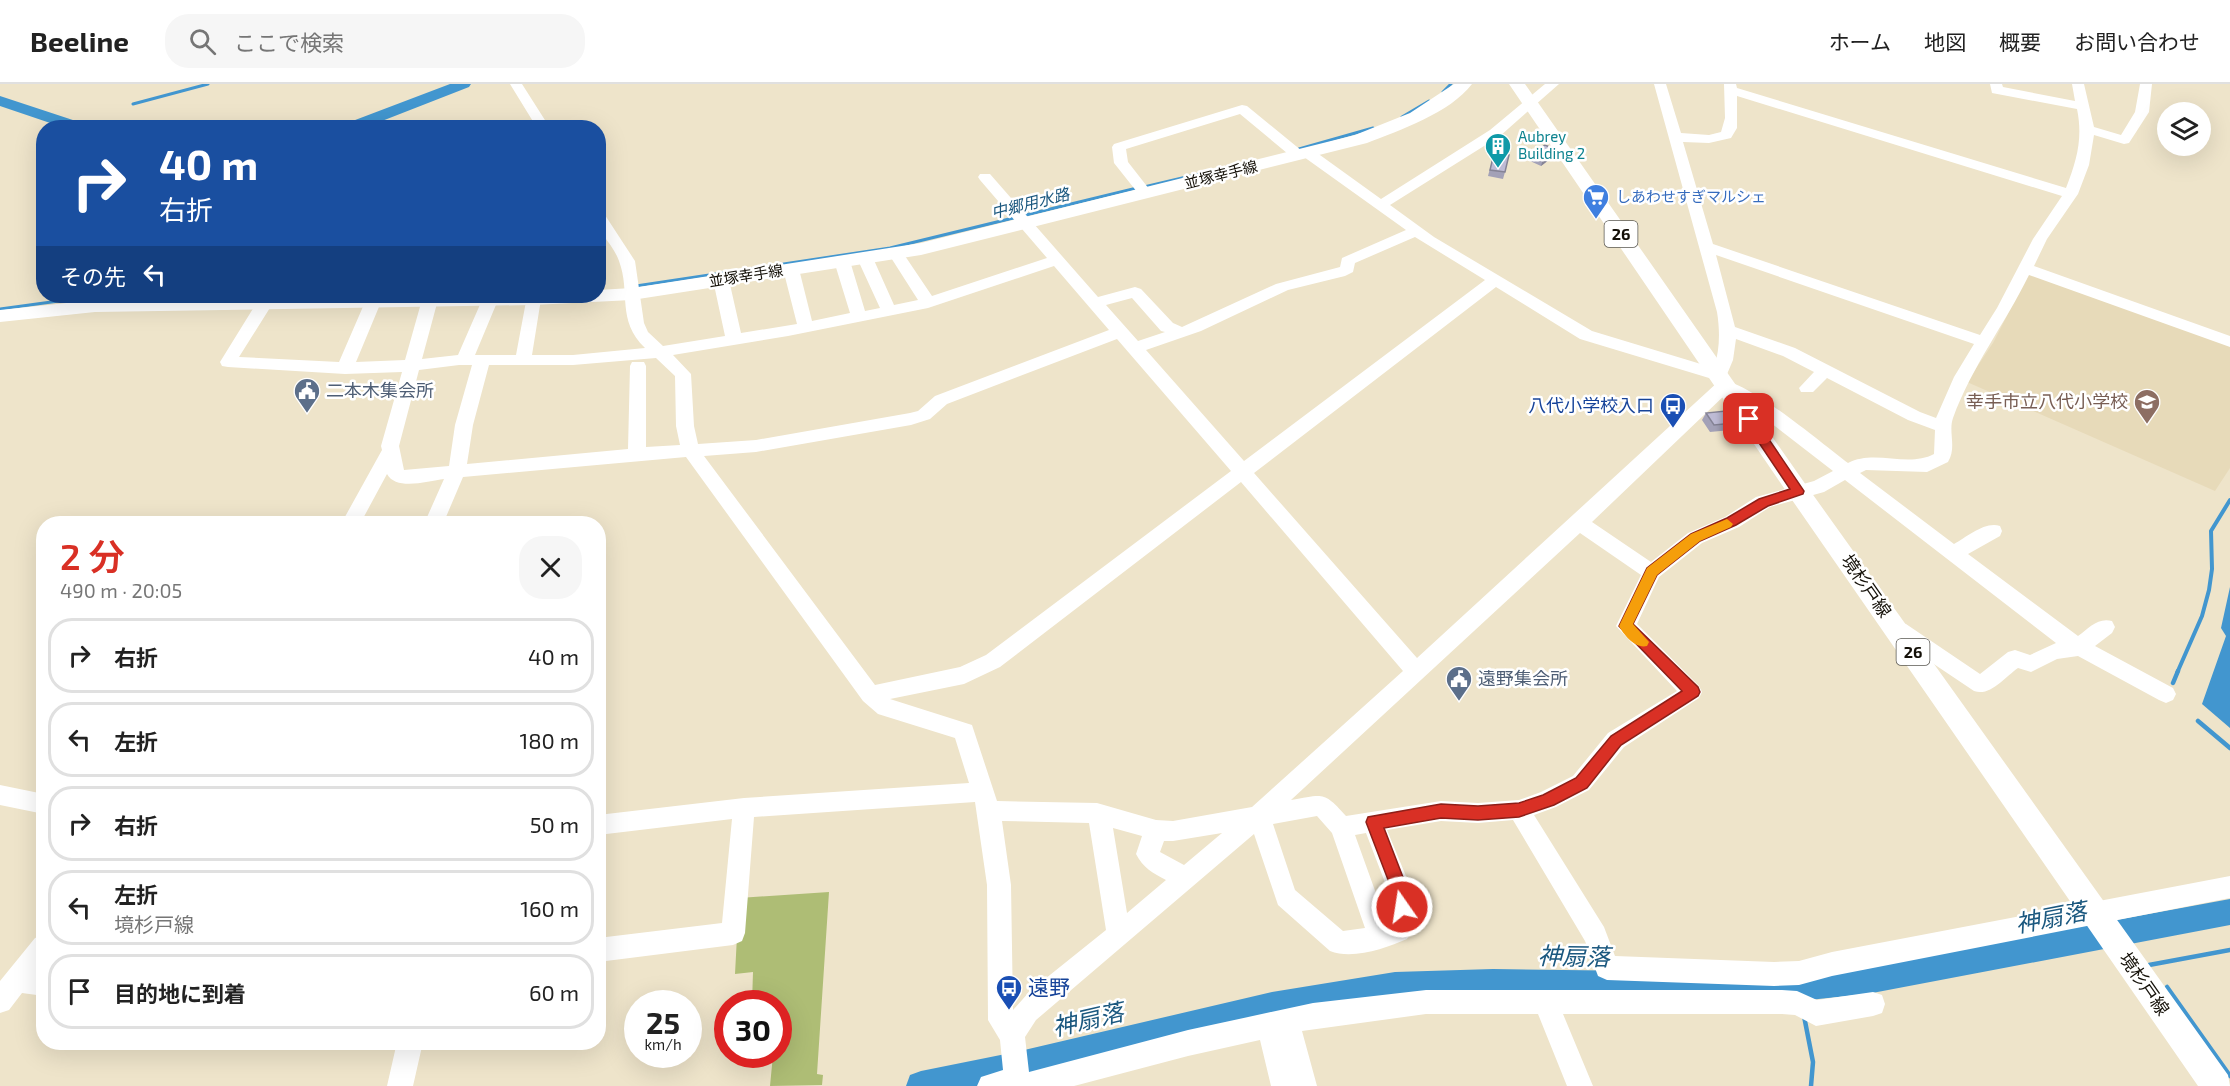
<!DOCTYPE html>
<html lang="ja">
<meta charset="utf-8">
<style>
:root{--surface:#fff;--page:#f6f6f6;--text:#222;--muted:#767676;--line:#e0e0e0;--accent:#d93025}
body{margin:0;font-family:"Exo 2","Noto Sans JP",sans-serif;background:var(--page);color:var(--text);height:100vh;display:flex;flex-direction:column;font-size:22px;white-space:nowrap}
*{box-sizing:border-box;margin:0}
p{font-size:20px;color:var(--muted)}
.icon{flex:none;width:33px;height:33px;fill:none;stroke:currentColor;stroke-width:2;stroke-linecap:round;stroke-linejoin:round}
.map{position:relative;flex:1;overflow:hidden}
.panel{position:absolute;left:36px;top:432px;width:570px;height:534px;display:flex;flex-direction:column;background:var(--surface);border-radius:24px;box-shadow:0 6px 24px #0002}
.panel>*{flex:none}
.top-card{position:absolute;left:36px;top:36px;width:570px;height:183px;border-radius:24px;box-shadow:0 6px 24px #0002;background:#1a4fa0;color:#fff;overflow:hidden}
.controls{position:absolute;left:2157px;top:18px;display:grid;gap:12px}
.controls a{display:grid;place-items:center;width:54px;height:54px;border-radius:50%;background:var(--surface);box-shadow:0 6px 24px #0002;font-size:30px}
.speed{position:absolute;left:624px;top:906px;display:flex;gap:12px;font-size:30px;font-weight:700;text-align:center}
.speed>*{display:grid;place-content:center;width:78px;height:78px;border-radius:50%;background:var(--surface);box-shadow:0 6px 24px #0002;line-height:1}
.speed small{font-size:15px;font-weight:400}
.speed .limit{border:9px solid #d22;background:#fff;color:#111}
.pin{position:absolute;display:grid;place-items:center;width:51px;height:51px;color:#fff;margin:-26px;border-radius:12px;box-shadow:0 3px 9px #0006}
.me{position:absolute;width:66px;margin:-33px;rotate:347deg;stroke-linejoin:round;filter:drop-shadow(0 0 4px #0008)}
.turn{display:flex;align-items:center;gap:21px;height:126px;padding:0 24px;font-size:27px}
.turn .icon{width:78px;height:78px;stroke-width:2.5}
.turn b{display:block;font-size:42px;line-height:51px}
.then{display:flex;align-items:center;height:57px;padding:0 24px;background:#0003;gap:12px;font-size:22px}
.round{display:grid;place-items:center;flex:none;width:63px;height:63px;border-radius:24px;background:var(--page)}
.headline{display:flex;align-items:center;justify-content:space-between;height:102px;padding:0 24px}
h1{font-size:36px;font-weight:600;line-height:45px;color:var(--accent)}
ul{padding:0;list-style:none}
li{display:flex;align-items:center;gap:18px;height:75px;margin:0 12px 9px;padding:0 12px;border:3px solid var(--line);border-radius:24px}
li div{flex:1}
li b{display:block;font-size:22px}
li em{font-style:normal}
header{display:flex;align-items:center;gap:36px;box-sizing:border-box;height:84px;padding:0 30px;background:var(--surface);border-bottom:2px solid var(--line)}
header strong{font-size:28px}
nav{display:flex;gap:33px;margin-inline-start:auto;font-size:21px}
.search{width:420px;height:54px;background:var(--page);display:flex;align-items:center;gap:15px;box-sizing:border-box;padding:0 21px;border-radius:24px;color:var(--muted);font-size:22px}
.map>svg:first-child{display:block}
</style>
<header>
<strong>Beeline</strong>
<div class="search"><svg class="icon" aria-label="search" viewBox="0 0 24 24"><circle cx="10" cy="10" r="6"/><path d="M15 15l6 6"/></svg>ここで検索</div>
<nav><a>ホーム</a><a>地図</a><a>概要</a><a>お問い合わせ</a></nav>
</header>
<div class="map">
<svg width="2230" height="1002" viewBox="0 0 2230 1002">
<rect width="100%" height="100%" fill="#eee4ca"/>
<path fill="#e7dab9" d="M 2029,189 L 2230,262 L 2230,384 L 2215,407 L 1967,298 L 1993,259 Z"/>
<path fill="#aebd75" d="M 829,808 L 817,990 L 823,991 L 822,1001 L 770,1002 L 773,971 L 778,970 L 778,920 L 752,919 L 753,888 L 735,890 L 739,814 Z"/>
<path fill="#4296cf" d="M 2230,503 L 2230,644 L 2202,620 L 2226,552 L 2221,544 Z"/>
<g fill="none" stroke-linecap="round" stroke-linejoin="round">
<path stroke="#4296cf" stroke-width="3" d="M 1443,8 L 1451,0
M 133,20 L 208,0
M 1402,33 L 1429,17
M 1299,65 L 1373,44
M 1144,103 L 1216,86
M 636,202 L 890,164 L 1137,104
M 0,225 L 66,216 L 376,212"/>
<path stroke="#4296cf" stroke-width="4" d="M 2177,589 L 2202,532 L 2209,506 L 2212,485 L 2211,447 L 2230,416"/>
<path stroke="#4296cf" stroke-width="4.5" d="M 2173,599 L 2178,587
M 2198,637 L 2230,664
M 2149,881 L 2230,866
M 1799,903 L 1800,912
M 2167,903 L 2230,992
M 1804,932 L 1813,978 L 1811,1002"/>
<path fill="#4296cf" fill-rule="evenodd" d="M 450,0 L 471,0 L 469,3 L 364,44 L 341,44 L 342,41 Z
M 0,12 L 88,41 L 89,44 L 65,44 L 0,22 Z
M 2230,815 L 2230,841 L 1867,910 L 1799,917 L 1493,913 L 1395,916 L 1272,936 L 995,1002 L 906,1002 L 910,991 L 921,987 L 1020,967 L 1272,908 L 1395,888 L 1493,885 L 1799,889 L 1867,882 Z"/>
<path fill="#fff" fill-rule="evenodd" d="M 510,0 L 522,0 L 550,44 L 537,44 Z
M 1545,0 L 1559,0 L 1500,52 L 1390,121 L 1434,153 L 1592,247 L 1714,284 C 1720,265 1720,247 1717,228 L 1654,0 L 1666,0 L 1681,49 L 1709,51 L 1721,48 L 1725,34 L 1724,0 L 1736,0 L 1737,4 L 2066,104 C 2077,76 2083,54 2077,25 L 1992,9 L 1990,0 L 2002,0 L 2003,3 L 2075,17 L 2072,0 L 2084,0 L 2094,43 L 2121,51 L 2135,28 L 2140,0 L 2152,0 L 2149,28 L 2129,59 L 2124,60 L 2094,51 L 2089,81 L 2078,110 L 2047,155 L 2034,182 L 2230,252 L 2230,263 L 2029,191 C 2005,240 1972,282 1953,334 C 1948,348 1957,363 1948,378 L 1927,388 L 1866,386 L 1860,389 L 1954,460 C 1967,453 1985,437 2000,442 L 2002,447 L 2000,452 L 1968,470 L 2078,552 C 2089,544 2098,533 2112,537 L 2115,543 L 2112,549 L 2095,562 L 2173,604 L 2176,610 L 2173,616 L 2166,619 L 2159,616 L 2078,572 L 2057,575 L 2031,588 L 2018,584 C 2005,593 1990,613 1974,607 L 1892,552 L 1889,546 L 1892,540 L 1899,538 L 1906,540 L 1980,590 L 2008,568 L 2015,566 L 2030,571 L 2056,559 L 1845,396 L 1824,408 L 1770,423 L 1739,443 L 1702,459 L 1659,493 L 1637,540 L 1699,602 L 1702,608 L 1699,614 L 1624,663 L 1589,706 L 1556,723 L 1534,731 L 1604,843 L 1615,872 L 1774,878 L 1799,877 L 1832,868 L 2230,792 L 2230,814 L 1832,892 L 1799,901 L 1774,902 L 1607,896 L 1598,892 L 1585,857 L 1513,736 L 1478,739 L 1441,737 L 1387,746 L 1415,814 L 1411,847 L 1407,855 C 1386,864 1353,876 1330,867 L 1278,821 L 1254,750 L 1036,936 L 1025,953 L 1029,988 L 1188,946 L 1313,919 L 1426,906 L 1782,906 L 1797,907 L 1817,916 L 1873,908 L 1882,911 L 1885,920 L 1882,929 L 1873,932 L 1816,942 L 1795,931 L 1782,930 L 1563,930 L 1593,1002 L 1567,1002 L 1538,930 L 1426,930 L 1302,947 L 1317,1002 L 1271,1002 L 1260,956 L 1188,972 L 1074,1002 L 977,1002 L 981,993 L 1003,986 L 1000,956 L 988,936 L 987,801 L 975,718 L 754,733 L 745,849 L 742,857 L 733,861 L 598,878 L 598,854 L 722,839 L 732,735 L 598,751 L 598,731 L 744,714 L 969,699 L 955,654 L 878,630 L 863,617 L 686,373 L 463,393 L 443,440 L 424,440 L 444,395 C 428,397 396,407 387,390 L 360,440 L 341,440 L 382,366 L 381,362 L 402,288 L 345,290 L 228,283 L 222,282 L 220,278 L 259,215 L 265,214 L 273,219 L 239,273 L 339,278 L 365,218 L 373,213 L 381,218 L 356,278 L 405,276 L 423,212 L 439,212 L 422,275 L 458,271 L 482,216 L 488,212 L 496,212 L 498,216 L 475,271 L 516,271 L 527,212 L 539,212 L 541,215 L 532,271 L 573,271 L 645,264 C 616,236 631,209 619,177 C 611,155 598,155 598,127 L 603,128 L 635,177 L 644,239 L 648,248 L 663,262 L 725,252 L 713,196 L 721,191 L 729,196 L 741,249 L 797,240 L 783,185 L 791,180 L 799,185 L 812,237 L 850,229 L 834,177 L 842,172 L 850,177 L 865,227 L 880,224 L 857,174 L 865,169 L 873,174 L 894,221 L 918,216 L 888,169 L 891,166 L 901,166 L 932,212 L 1047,174 L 980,96 L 978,93 L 980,90 L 990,90 L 1098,213 L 1135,203 L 1141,205 L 1173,239 L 1182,243 L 1276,200 L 1340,183 L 1342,174 L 1406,146 L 1304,73 L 1298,75 L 1293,74 L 1240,30 L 1126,65 L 1128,78 L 1153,110 L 1146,114 L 1141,113 L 1114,79 L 1112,63 L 1114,60 L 1242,21 L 1247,22 L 1302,67 L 1308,65 L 1313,66 L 1381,115 L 1490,46 ZM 1737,12 L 2062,112 L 2033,155 L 1997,224 L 1980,251 L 1713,160 L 1683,58 L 1709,59 L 1731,54 L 1737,44 ZM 1415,153 L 1485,196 L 1244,377 L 1146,266 L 1201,247 L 1288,206 L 1345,192 L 1353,188 L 1355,179 ZM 1716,171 L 1974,260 L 1954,293 L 1936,334 L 1920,328 L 1795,264 L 1735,243 ZM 1054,182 L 1109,246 L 935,312 L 918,327 L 910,329 L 756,356 L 698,360 L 694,342 L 691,290 L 673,271 L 788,252 L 928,224 ZM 1496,203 L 1580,255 L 1719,297 L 1725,295 L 1733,276 L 1736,255 L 1783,272 L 1814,288 L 1799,304 L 1801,308 L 1813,308 L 1827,294 L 1908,336 L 1935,346 L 1934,370 C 1908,384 1875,365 1848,379 C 1826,363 1742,291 1719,297 L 1417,574 L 1254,389 ZM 1132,214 L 1161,247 L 1165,248 L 1138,257 L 1106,221 ZM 1117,255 L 1231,387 L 986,571 L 960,583 L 875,601 L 704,372 L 756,368 L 911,341 L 930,335 L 947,320 ZM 656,274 L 675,292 L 676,342 L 680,361 L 646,363 L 646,282 L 644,278 L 632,278 L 630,282 L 628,365 L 467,380 L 473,341 L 489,281 L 573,281 ZM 459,281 L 472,281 L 455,341 L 449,382 L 404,386 L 399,362 L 419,286 ZM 1727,309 L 1740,315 L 1833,387 L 1814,397 L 1756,413 L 1725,433 L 1688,449 L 1651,478 L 1592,438 ZM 1241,398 L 1403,587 L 1252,723 L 1173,737 L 1156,736 L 1097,719 L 997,717 L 972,641 L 890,615 L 964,600 L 1000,583 ZM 1580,449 L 1641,491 L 1616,542 L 1677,607 L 1608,649 L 1573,692 L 1541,708 L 1519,716 L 1478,719 L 1441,717 L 1346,732 C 1323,706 1323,711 1291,716 ZM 1317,732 L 1332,749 L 1365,844 L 1343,847 L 1295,806 L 1273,740 ZM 1002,737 L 1089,739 L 1106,846 L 1030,907 L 1013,926 L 1011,801 ZM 1113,744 L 1142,752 L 1136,770 C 1143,784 1153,789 1166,796 L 1127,829 ZM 1222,749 L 1184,781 L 1160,768 L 1164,757 L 1173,757 ZM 1366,749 L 1391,814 L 1387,840 L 1355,751 Z
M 0,701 L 44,710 L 44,730 L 0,721 Z
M 44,851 L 44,882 L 39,887 L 44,888 L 44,912 L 22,909 L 9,926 L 0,929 L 0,897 L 35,854 Z
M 397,958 L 423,958 L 413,1002 L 387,1002 Z"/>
<path fill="#fff" fill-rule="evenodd" d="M 1454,0 L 1472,0 C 1450,29 1400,46 1367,59 L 921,171 L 632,216 L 533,221 L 95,228 L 0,238 L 0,226 L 95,216 L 369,212 L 598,212 L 598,206 L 632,204 L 921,159 L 1355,51 L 1410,29 Z
M 1509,0 L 1525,0 L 1806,401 L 2228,991 L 2230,1002 L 2198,1002 L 1790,413 Z"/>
</g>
<path fill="#a3a1b7" d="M 1556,66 L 1554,72 L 1541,82 L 1530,77 L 1532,70 Z
M 1494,69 L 1505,88 L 1503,95 L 1488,92 Z
M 1706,329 L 1745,338 L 1741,345 L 1710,348 L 1702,336 Z"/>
<path fill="#858395" d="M 1556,66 L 1554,72 L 1541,82 L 1543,75 Z"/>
<path fill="#bebbd5" stroke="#858395" stroke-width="1.5" d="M 1545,61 L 1556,66 L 1543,75 L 1532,70 Z
M 1494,69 L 1509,71 L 1505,88 L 1490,86 Z
M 1736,326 L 1745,338 L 1714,341 L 1706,329 Z"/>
<path fill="#d93025" stroke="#8d1f18" stroke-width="1.5" d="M 1749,331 L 1753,332 L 1804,407 L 1803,410 L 1768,422 L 1736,441 L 1700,457 L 1657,491 L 1633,540 L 1698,603 L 1700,608 L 1698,612 L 1621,661 L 1587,704 L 1554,721 L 1519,733 L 1478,736 L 1441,734 L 1384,744 L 1411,814 L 1408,829 L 1402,831 L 1396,829 L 1394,823 L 1395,814 L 1366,738 L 1368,733 L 1441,720 L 1478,722 L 1519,719 L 1543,711 L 1576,694 L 1611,652 L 1682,607 L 1619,542 L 1647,484 L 1691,450 L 1727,434 L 1759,415 L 1790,405 L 1743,335 Z"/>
<path fill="#f59e0b" d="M 1727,435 L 1733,440 L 1731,443 L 1700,457 L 1657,491 L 1633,540 L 1649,558 L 1647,562 C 1635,565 1624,551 1619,542 L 1647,484 L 1691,450 Z"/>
<defs>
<g id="building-pin" transform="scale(1.35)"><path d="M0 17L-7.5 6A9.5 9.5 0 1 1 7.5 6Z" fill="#0f9aa8" stroke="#fff"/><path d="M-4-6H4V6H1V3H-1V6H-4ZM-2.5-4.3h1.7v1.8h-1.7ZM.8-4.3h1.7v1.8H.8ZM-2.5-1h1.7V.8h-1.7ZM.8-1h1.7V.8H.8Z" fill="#fff"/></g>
<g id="supermarket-pin" transform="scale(1.35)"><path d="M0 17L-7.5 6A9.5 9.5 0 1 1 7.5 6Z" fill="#3f7fe0" stroke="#fff"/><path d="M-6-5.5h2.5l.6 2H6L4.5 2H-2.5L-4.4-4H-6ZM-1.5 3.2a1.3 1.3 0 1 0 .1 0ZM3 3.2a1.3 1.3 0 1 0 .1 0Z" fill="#fff"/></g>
<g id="civic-pin" transform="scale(1.35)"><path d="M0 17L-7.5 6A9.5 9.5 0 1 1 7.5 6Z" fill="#5c6f8a" stroke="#fff"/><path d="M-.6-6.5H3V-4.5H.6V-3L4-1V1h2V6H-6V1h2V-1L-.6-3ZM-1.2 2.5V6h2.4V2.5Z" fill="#fff"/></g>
<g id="school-pin" transform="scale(1.35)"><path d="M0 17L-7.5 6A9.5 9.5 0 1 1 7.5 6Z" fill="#8d6e63" stroke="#fff"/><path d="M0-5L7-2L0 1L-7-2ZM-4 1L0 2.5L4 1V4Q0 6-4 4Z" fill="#fff"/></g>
<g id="bus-pin" transform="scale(1.35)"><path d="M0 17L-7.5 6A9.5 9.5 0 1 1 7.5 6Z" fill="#1a4fb4" stroke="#fff"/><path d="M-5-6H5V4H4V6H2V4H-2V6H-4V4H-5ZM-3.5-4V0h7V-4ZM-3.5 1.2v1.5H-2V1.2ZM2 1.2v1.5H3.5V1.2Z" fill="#fff"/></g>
</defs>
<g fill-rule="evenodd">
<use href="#building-pin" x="1498" y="62"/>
<use href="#supermarket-pin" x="1596" y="113"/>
<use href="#civic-pin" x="307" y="307"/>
<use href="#school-pin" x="2147" y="318"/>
<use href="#bus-pin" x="1673" y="322"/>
<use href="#civic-pin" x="1459" y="595"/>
<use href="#bus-pin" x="1009" y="904"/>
</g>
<g text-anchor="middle" stroke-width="5" stroke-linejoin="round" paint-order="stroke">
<g font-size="15" fill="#0d838f" stroke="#fff" text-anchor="start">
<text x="1518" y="58">Aubrey<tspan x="1518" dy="17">Building 2</tspan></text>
</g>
<g font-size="15" fill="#141008" stroke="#fff">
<text transform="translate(1221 91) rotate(-14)" y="5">並塚幸手線</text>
<text transform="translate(746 192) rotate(-9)" y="5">並塚幸手線</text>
</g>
<g font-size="15" fill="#366cbe" stroke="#fff" text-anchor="start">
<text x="1616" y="118">しあわせすぎマルシェ</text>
</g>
<g font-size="16" font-style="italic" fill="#1b587f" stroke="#fff">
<text transform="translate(1030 119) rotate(-14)" y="6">中郷用水路</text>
</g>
<g fill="#fff" stroke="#5a5852" stroke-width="1.5">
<rect x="1604.5" y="137" width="33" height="26" rx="4.5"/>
<rect x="1896.5" y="555" width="33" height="26" rx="4.5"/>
</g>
<g font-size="16" font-weight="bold" fill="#141008">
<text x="1621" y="156">26</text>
<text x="1913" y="574">26</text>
</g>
<g font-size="18" fill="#4e5e75" stroke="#fff" text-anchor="start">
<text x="326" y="313">二本木集会所</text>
<text x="1478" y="601">遠野集会所</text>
</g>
<g font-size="18" fill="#785e54" stroke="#fff" text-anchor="end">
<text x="2128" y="324">幸手市立八代小学校</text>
</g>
<g font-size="18" fill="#164399" stroke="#fff" text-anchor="end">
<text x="1654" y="328">八代小学校入口</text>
</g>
<g font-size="18" fill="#141008" stroke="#fff">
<text transform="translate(1866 502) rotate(55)" y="6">境杉戸線</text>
<text transform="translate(2144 900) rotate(55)" y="6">境杉戸線</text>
</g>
<g font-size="21" fill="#164399" stroke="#fff" text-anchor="start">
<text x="1028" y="911">遠野</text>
</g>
<g font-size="24" font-style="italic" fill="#1b587f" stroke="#fff">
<text transform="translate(2051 834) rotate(-11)" y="8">神扇落</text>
<text transform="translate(1574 873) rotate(1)" y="8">神扇落</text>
<text transform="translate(1088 936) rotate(-13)" y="8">神扇落</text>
</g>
</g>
</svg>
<div class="controls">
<a><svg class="icon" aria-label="layers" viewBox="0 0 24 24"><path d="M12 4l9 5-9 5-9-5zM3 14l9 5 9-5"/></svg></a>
</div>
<div class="speed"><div>25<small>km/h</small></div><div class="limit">30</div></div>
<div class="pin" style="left:1749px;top:335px;background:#d93025"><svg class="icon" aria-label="arrive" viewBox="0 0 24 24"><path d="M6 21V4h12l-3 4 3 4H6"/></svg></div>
<svg class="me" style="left:1402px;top:823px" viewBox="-20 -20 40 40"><circle r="17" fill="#d93025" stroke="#fff" stroke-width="3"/><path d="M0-11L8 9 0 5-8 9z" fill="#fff"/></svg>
<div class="top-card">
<div class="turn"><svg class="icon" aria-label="right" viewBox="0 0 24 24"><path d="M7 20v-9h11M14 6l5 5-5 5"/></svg><div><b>40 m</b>右折</div></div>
<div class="then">その先<svg class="icon" aria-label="left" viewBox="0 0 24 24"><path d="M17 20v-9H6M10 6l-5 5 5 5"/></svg></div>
</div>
<section class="panel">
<div class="headline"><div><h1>2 分</h1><p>490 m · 20:05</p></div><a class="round"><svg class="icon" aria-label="close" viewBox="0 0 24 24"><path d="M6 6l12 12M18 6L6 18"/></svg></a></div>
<ul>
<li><svg class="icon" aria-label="right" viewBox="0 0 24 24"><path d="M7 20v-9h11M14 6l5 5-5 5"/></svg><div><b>右折</b></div><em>40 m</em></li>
<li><svg class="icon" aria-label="left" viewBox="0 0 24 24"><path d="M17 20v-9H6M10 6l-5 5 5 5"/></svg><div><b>左折</b></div><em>180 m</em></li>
<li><svg class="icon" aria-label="right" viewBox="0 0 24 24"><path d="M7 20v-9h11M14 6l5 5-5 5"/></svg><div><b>右折</b></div><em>50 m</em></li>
<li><svg class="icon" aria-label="left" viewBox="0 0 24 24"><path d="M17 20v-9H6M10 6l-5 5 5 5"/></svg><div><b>左折</b><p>境杉戸線</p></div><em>160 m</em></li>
<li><svg class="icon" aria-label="arrive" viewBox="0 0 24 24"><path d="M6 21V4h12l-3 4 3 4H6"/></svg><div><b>目的地に到着</b></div><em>60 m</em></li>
</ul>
</section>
</div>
